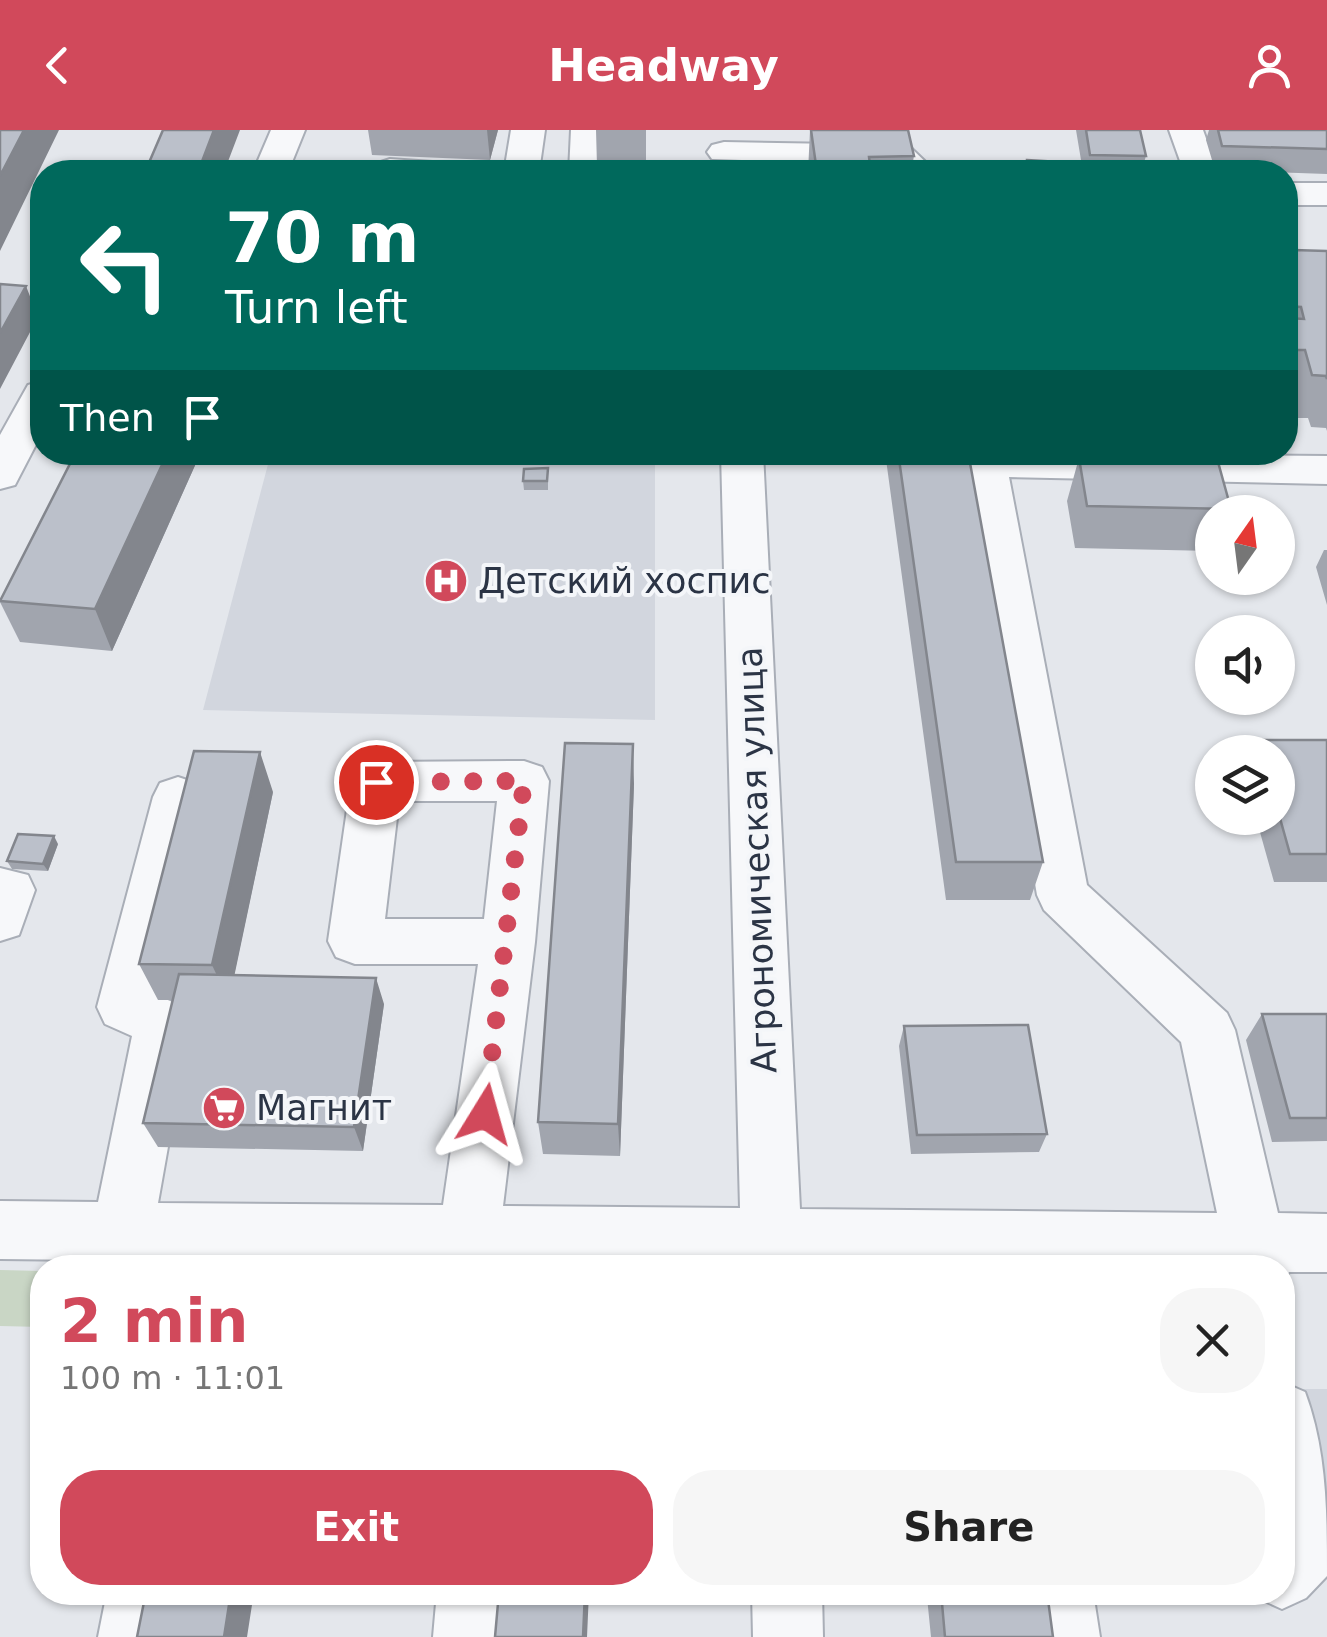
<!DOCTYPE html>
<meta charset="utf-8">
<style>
:root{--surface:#fff;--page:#f6f6f6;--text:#222;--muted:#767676;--accent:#d1495b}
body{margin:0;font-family:"DejaVu Sans",sans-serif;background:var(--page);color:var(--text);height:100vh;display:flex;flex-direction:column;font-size:38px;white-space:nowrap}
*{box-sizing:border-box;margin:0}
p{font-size:32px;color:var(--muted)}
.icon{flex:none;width:55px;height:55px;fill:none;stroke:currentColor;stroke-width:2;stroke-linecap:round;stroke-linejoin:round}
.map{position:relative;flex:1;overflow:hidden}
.side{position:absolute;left:30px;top:1125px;width:1265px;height:350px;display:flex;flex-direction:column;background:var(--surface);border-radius:40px;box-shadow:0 2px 8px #0004}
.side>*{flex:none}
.top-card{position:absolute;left:30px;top:30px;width:1268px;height:305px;border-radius:40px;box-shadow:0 2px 8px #0004;background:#00695c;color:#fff;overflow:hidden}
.needle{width:65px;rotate:14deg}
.buttons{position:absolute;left:1195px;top:365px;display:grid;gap:20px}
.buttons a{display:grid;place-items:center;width:100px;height:100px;border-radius:50%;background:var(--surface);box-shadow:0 2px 8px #0004;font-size:50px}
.pin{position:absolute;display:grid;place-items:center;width:85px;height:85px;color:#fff;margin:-42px;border:5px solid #fff;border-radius:50%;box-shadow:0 2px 10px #0007}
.me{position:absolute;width:110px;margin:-55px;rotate:8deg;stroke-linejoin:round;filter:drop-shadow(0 0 8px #0008)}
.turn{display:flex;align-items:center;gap:35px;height:210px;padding:0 30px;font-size:45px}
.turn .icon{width:130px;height:130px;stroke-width:2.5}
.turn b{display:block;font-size:70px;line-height:85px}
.then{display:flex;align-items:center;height:95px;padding:0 30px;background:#0003;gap:20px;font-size:38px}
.round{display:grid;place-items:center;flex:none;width:105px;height:105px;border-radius:40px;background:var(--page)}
.headline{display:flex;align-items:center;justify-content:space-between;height:170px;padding:0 30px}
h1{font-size:60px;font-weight:700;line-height:75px;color:var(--accent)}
.cta{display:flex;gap:20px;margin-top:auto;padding:20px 30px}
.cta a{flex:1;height:115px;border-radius:40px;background:var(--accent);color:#fff;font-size:40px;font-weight:700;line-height:115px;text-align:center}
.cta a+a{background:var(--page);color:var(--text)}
header{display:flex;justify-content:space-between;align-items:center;height:130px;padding:0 30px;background:var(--accent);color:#fff;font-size:45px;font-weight:700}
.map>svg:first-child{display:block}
</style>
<header><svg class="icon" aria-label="back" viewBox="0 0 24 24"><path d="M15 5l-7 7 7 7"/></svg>Headway<svg class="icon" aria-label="person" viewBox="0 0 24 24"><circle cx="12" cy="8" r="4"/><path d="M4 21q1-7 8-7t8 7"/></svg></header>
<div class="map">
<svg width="1327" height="1507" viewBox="0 0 1327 1507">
<rect width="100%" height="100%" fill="#e4e7ec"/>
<path fill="#d2d6de" d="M 271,323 L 655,323 L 655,590 L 203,580 Z
M 1285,1259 L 1327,1259 L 1327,1434 Z"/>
<path fill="#c9d6c5" d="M 0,1140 L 42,1141 L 42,1197 L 0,1196 Z"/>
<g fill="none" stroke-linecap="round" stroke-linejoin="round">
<g stroke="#a9aeb7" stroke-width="4">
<path id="minor" d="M 271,0 L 305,0 L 288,42 L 253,42 Z
M 511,0 L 545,0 L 539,42 L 504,42 Z
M 571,0 L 605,0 L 603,42 L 569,42 Z
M 1169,0 L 1203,0 L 1218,42 L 1184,42 Z
M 724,12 L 899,15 L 911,18 L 936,42 L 898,42 L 890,35 L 712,29 L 707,22 L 712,15 Z
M 390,29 L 475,35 L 481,42 L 374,42 L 378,33 Z
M 1285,53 L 1327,53 L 1327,75 L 1285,75 Z
M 42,251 L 42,303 L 15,355 L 0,359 L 0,305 L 28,255 Z
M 721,322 L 763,322 L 800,1079 L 1217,1083 L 1181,912 L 1044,780 L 1037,765 L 962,322 L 1327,326 L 1327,354 L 1009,347 L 1087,755 L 1227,883 L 1235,900 L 1278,1083 L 1327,1084 L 1327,1142 L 1289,1142 L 1282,1158 L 1282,1138 L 741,1138 L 0,1129 L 0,1071 L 98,1072 L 132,906 L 105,894 L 97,877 L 153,667 L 160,653 L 178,647 L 196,653 L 203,667 L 156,865 L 182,876 L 190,893 L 158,1073 L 443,1075 L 478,834 L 355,834 L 336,827 L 328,811 L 351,652 L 358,638 L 376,632 L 524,631 L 542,637 L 549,651 L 535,812 L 503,1076 L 740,1078 ZM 399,671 L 497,671 L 484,789 L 385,789 Z
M 0,738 L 28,745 L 35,760 L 19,805 L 0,811 Z
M 1282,1252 L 1305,1262 C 1327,1321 1327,1383 1327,1446 L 1306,1468 L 1282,1479 L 1258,1468 L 1255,1462 L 1282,1462 Z
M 107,1462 L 177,1462 L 168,1507 L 98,1507 Z
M 437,1462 L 507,1462 L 503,1507 L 433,1507 Z
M 752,1462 L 822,1462 L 823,1507 L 753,1507 Z
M 1023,1462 L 1093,1462 L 1100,1507 L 1030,1507 Z"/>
</g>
<use href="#minor" fill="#f7f8fa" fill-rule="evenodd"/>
</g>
<path fill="#a1a5ae" d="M 368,0 L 498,0 L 490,30 L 372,25 Z
M 596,0 L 646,0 L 646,35 L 597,36 Z
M 810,0 L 908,0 L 914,26 L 911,42 L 808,42 Z
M 1076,0 L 1140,0 L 1146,26 L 1141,42 L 1083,42 Z
M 1209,0 L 1327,0 L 1327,44 L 1215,40 L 1206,10 Z
M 1293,120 L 1327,121 L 1327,301 L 1326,298 L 1311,297 L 1308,288 L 1294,288 L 1288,263 L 1285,263 L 1285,128 L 1289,128 Z
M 76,322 L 201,322 L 112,521 L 20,512 L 0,472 Z
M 885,322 L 968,322 L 1043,732 L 1030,770 L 946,770 Z
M 1098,322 L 1189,322 L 1188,326 Z
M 1079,328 L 1231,379 L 1229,382 L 1212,382 L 1212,421 L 1075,418 L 1067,371 Z
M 548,338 L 548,360 L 524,360 L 523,351 Z
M 1324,420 L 1327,420 L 1327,475 L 1316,437 Z
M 1256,610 L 1327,610 L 1327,752 L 1274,752 L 1256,688 L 1278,688 L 1278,622 L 1250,622 Z
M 634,654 L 620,1026 L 543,1024 L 538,992 Z
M 273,662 L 234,845 L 384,874 L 363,1021 L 158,1017 L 143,993 L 173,870 L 158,870 L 139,834 Z
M 58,714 L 48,741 L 12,739 L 7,731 Z
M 1262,884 L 1327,884 L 1327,1011 L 1272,1012 L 1246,910 Z
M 904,896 L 1047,1004 L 1039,1022 L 911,1024 L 899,916 Z
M 931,1462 L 1047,1462 L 1053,1507 L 931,1507 L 927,1467 Z"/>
<path fill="#83868d" d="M 24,0 L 59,0 L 0,121 L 0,46 Z
M 214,0 L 240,0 L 224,42 L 198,42 Z
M 487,0 L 498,0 L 490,30 Z
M 26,156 L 38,187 L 0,259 L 0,203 Z
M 168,322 L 201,322 L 112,521 L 95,479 Z
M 633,614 L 634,654 L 620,1026 L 618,994 Z
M 260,622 L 273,662 L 229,871 L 212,835 Z
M 54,706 L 58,714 L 48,741 L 43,734 Z
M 376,848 L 384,874 L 363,1021 L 354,997 Z
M 231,1462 L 254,1462 L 247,1507 L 224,1507 Z
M 585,1462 L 589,1462 L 587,1507 L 583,1507 Z"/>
<path fill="#bbc0ca" stroke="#83868d" stroke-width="2.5" d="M 0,0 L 24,0 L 0,46 Z
M 163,0 L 214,0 L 198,42 L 145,42 Z
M 811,0 L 908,0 L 914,26 L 869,27 L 871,42 L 817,42 Z
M 1086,0 L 1140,0 L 1146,26 L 1090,25 Z
M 1218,0 L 1327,0 L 1327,19 L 1222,16 Z
M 1027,30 L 1059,32 L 1059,42 L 1005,42 L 1005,35 L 1027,37 Z
M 1293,120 L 1327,121 L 1327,249 L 1326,246 L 1312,245 L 1305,220 L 1294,220 L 1286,188 L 1304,189 L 1301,177 L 1286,176 L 1285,174 L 1285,128 L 1295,128 Z
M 0,154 L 26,156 L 0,203 Z
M 76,322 L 168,322 L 95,479 L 0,471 Z
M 898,322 L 968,322 L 1043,732 L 956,732 Z
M 1079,328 L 1218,332 L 1231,379 L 1087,376 Z
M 548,338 L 547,351 L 523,351 L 524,339 Z
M 1256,610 L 1327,610 L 1327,724 L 1290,724 L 1278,681 L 1278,622 L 1260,622 Z
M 565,613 L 633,614 L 618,994 L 538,992 Z
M 194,621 L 260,622 L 212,835 L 139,834 Z
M 18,704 L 54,706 L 43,734 L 7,731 Z
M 179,844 L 376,848 L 354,997 L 143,993 Z
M 1262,884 L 1327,884 L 1327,988 L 1290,988 Z
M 1028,895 L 1047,1004 L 917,1005 L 904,896 Z
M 146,1462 L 231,1462 L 224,1507 L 137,1507 Z
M 499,1462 L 585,1462 L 583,1507 L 495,1507 Z
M 941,1462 L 1047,1462 L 1053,1507 L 945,1507 Z"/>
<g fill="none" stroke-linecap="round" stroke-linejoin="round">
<path stroke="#d1495b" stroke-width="18" stroke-dasharray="0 32.4" d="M 376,652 L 524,651 L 485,984"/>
</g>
<defs>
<g id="hospital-disc" transform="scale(2.25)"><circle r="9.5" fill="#d1495b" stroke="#f4f6f9"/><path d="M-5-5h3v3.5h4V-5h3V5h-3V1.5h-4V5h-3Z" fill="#fff"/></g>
<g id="supermarket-disc" transform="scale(2.25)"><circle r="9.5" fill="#d1495b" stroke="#f4f6f9"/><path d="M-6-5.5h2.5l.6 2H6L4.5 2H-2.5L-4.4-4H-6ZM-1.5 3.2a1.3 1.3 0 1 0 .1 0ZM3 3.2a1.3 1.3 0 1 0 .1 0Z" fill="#fff"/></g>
</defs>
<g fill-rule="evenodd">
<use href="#hospital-disc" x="446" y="451"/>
<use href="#supermarket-disc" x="224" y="978"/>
</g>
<g text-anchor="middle" stroke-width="8" stroke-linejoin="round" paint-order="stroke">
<g font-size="35" fill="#2b3445" stroke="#f4f6f9" text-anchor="start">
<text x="478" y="463">Детский хоспис</text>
<text x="256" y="990">Магнит</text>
</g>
<g font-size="35" fill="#2b3445" stroke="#f4f6f9">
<text transform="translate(757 730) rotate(-92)" y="12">Агрономическая улица</text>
</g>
</g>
</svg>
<div class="buttons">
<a><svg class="needle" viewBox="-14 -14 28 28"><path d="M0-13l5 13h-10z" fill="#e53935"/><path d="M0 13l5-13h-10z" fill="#767676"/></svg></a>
<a><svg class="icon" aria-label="sound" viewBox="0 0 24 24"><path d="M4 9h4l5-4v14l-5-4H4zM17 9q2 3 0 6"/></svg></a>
<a><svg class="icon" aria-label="layers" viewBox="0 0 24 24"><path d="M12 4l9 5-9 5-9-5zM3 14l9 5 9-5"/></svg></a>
</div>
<div class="pin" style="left:376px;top:652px;background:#d93025"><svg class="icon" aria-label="arrive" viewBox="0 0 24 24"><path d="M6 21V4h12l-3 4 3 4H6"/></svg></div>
<svg class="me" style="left:485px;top:984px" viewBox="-20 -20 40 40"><path d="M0-17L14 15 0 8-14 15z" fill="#d1495b" stroke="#fff" stroke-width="4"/></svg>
<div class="top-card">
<div class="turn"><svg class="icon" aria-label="left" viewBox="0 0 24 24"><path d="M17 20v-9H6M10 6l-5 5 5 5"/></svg><div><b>70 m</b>Turn left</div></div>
<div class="then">Then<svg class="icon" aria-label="arrive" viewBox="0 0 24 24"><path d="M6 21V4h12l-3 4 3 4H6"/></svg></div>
</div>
<section class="side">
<div class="headline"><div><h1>2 min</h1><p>100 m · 11:01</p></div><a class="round"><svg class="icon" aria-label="close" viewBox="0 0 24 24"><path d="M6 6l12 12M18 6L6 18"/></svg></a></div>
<div class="cta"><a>Exit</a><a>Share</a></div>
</section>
</div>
